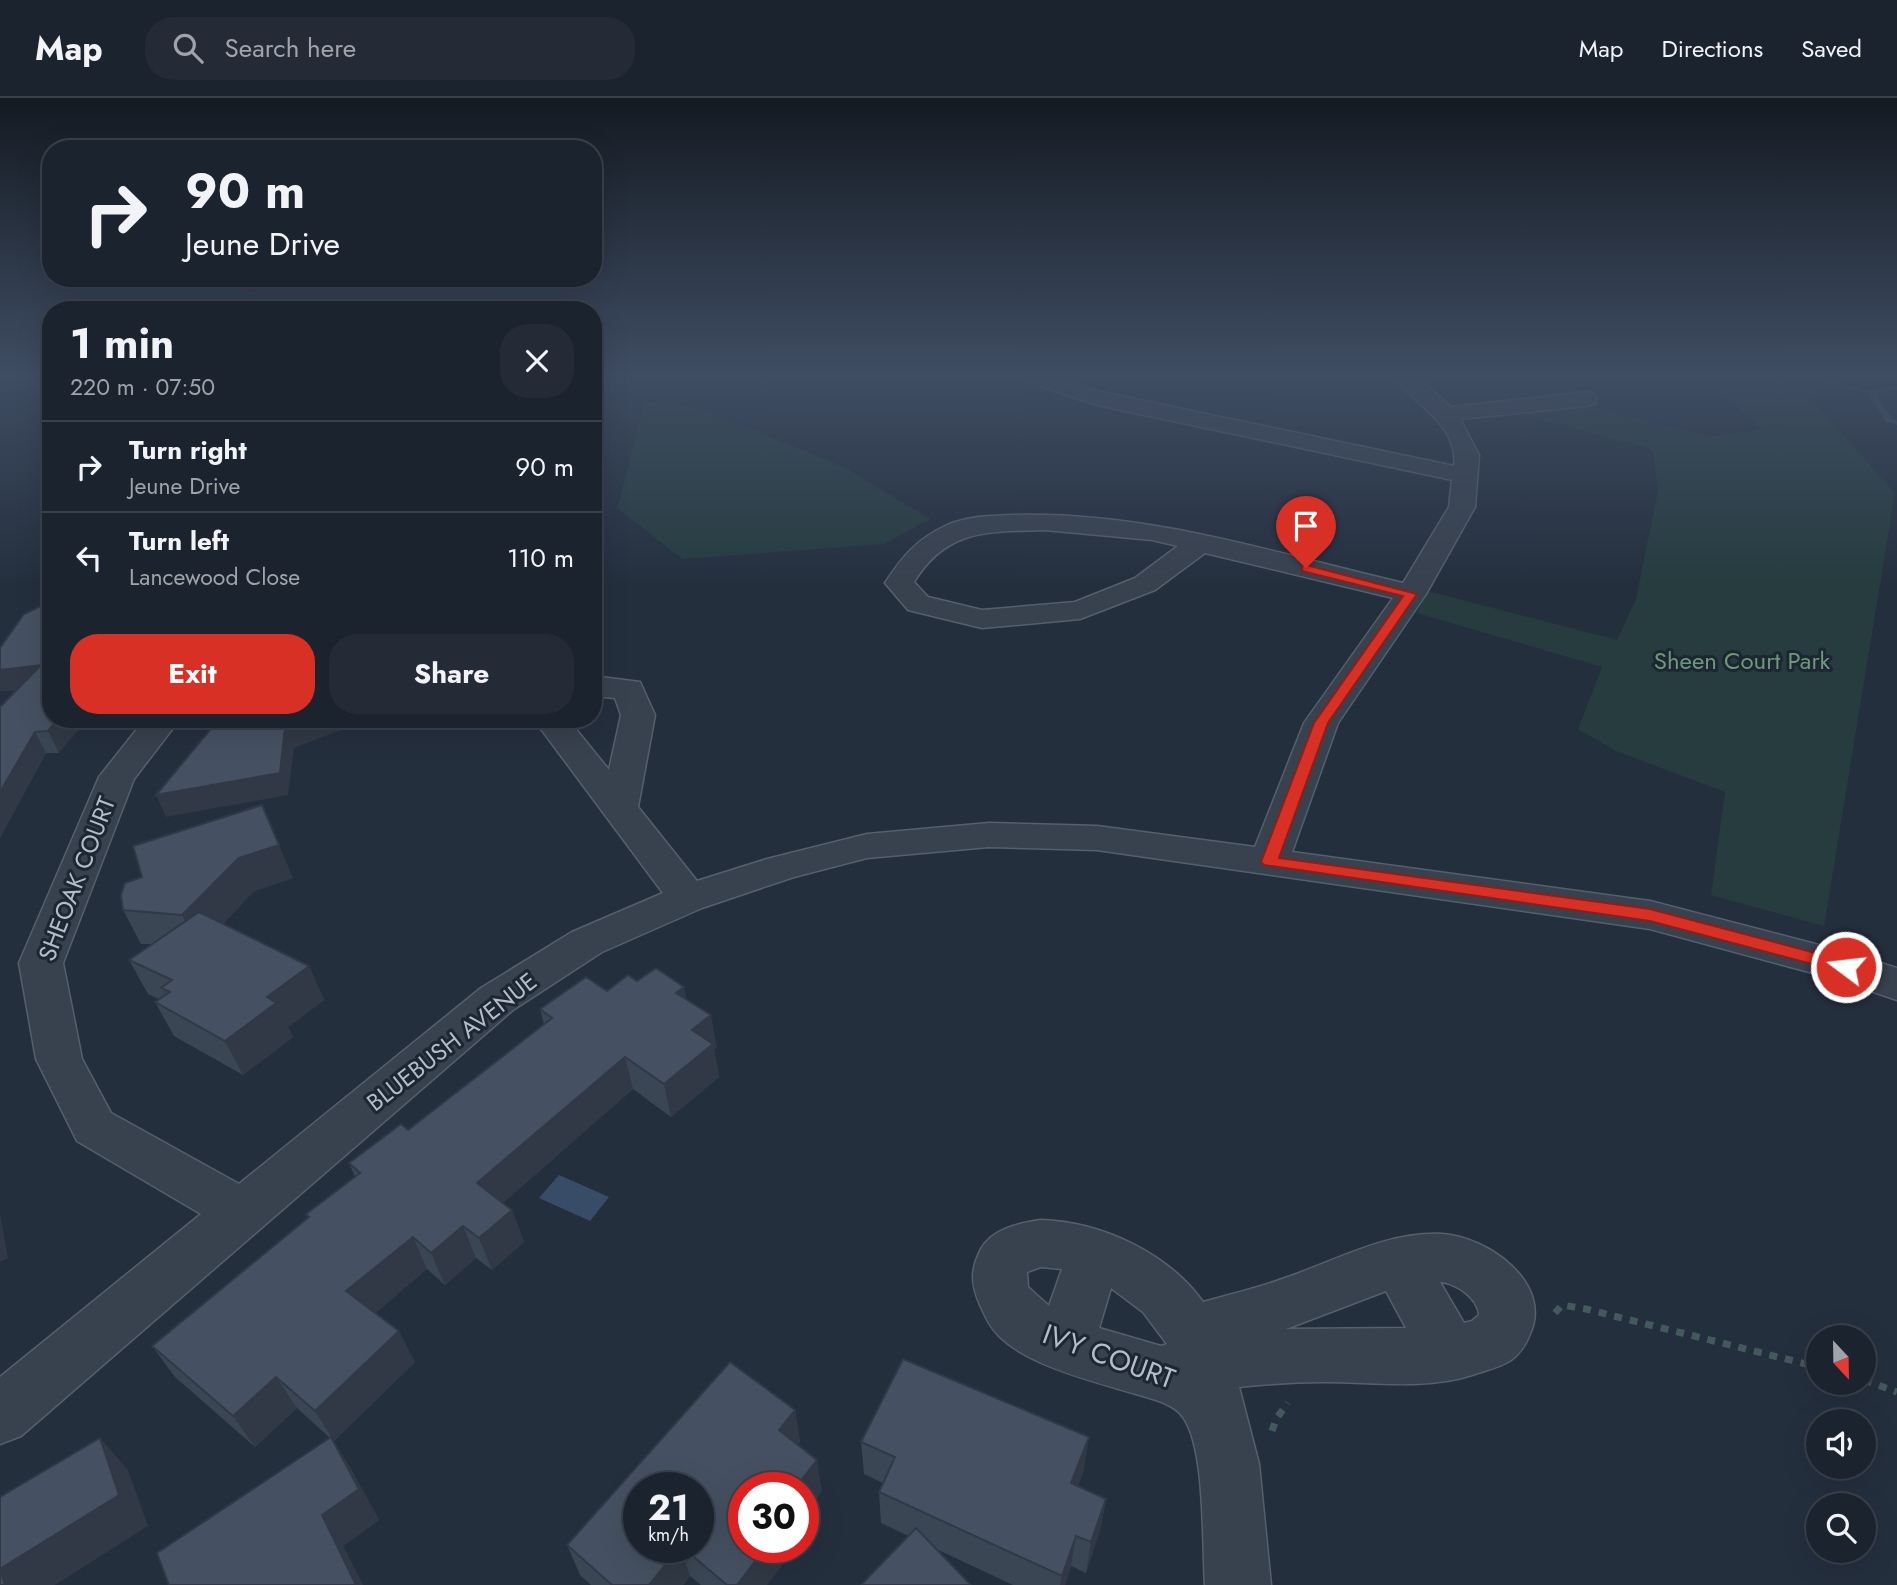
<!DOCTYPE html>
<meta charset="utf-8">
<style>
:root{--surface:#1b232e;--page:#242b36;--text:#f1f3f6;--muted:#a0a4aa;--line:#39404a;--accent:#d93025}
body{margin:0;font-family:Jost,sans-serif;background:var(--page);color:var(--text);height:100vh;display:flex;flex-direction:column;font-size:26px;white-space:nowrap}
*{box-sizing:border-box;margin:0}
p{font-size:23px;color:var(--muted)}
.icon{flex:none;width:38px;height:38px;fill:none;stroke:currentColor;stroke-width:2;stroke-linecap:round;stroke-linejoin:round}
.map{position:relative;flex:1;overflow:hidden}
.panel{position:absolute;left:42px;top:203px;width:560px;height:427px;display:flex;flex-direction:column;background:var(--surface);border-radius:28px;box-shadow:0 7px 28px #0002,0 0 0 2px var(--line)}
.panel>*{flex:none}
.banner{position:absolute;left:42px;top:42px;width:560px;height:147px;border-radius:28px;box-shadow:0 7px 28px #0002,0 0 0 2px var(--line);background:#1b232e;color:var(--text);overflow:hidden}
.needle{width:46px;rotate:158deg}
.controls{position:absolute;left:1806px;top:1227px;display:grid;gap:14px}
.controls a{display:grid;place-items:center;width:70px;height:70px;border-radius:50%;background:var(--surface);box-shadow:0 7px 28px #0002,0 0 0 2px var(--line);font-size:35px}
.speed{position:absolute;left:623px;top:1374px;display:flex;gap:14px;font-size:35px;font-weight:700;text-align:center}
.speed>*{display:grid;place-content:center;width:91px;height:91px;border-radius:50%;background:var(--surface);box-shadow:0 7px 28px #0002,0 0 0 2px var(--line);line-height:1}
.speed small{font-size:18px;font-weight:400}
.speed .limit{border:10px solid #d22;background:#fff;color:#111}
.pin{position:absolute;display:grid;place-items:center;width:60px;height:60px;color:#fff;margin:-72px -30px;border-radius:50% 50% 50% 0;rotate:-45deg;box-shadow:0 0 7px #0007}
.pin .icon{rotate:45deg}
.me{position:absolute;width:77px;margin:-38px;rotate:285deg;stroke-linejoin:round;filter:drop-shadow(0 0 5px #0008)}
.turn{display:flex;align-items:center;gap:24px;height:147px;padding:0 28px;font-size:32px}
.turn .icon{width:91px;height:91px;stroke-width:2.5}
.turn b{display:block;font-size:49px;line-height:60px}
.round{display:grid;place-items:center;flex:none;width:74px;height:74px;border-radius:28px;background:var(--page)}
.overview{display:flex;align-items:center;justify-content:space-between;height:119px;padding:0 28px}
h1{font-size:42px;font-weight:700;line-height:52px}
.primary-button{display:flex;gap:14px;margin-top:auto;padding:14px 28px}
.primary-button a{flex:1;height:80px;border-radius:28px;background:var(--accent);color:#fff;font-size:28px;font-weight:700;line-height:80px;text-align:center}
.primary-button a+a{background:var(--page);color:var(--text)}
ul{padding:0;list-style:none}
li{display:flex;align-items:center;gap:21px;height:91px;padding:0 28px;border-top:2px solid var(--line)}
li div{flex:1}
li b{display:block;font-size:26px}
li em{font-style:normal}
header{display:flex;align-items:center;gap:42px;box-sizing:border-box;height:98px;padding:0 35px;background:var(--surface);border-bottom:2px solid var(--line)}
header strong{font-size:33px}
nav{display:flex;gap:38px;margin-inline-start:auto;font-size:24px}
.search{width:490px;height:63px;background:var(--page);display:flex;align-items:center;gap:18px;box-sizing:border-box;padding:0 24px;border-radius:28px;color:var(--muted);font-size:26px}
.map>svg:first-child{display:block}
</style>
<header>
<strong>Map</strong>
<div class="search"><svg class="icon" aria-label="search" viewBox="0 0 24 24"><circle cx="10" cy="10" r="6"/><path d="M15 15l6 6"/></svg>Search here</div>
<nav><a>Map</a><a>Directions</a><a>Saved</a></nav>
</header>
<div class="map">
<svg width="1897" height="1487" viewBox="0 0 1897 1487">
<rect width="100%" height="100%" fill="#242f3e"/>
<path fill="#263c3f" d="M 1688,278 L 1845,278 L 1808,298 L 1895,395 L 1824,828 L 1711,797 L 1725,694 L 1616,653 L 1578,631 L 1602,569 L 1417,515 L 1428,493 L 1617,542 L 1636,501 L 1658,393 L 1653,352 L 1515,314 L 1580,305 L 1709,339 L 1762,332 C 1741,310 1719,285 1688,278 Z
M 645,304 L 696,309 L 844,369 L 930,421 L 884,446 L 682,461 L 617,410 Z"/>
<path fill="#394c67" d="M 559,1077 L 609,1099 L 590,1123 L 539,1100 Z"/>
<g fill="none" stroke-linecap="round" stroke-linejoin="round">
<path fill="#394c67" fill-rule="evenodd" d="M 1802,278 L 1813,278 L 1871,293 L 1897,288 L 1897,292 L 1875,296 L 1892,320 L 1897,323 L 1897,327 L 1886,324 L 1869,296 Z"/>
<g stroke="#565f6c" stroke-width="3">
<path id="minor" d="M 1019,278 L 1051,278 L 1102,294 L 1454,368 C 1459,326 1412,305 1393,278 L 1416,278 L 1451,309 L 1586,294 L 1594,296 L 1597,301 L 1594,306 L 1586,308 L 1460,321 L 1479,357 L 1475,409 L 1426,496 L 1338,625 L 1292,754 L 1650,803 L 1846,854 L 1897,870 L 1897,902 L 1835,881 L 1650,831 L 1097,752 L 989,749 L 867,760 L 794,779 L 702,810 L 602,854 L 513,912 L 21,1338 L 0,1346 L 0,1279 L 201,1116 L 77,1043 L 36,961 L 19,865 L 99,679 L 145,621 L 180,621 L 134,681 L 63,865 L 82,961 L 111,1015 L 239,1086 L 481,890 L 572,834 L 663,795 L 541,631 L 542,621 L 576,621 L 575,630 L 609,672 L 621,617 L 615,600 L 593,598 L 593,578 L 640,584 L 655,617 L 638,709 L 697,783 L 767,761 L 867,736 L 989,725 L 1097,728 L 1255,749 L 1304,625 L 1393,500 L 1205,455 L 1155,492 L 1080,521 L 982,530 L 908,512 L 885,485 C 902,459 916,442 945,428 C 966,418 990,418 1013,417 C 1147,413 1274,455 1403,485 L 1449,409 L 1452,382 L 1097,307 L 1022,282 ZM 1045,432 L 1152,442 L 1178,448 L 1135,480 L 1075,504 L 982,512 L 928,499 L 914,484 C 947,430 989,434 1045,432 Z
M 1041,1122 C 1101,1124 1167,1154 1203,1204 C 1231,1196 1258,1190 1285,1180 C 1335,1163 1388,1133 1442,1136 C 1488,1139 1553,1185 1530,1236 C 1526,1246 1521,1255 1511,1262 C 1501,1269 1484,1273 1472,1277 C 1426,1292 1372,1284 1324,1284 C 1296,1284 1268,1286 1239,1289 L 1259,1366 L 1271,1487 L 1205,1487 C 1202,1446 1206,1351 1183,1319 C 1173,1305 1152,1301 1136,1296 C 1096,1284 1029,1268 999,1238 C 990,1229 985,1218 980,1207 C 971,1186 970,1172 981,1151 C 992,1131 1019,1125 1041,1122 ZM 1041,1169 L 1062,1171 L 1049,1208 L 1028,1189 L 1027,1174 ZM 1440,1184 C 1456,1185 1478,1200 1479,1217 L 1472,1223 L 1464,1225 ZM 1111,1190 L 1143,1214 L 1167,1246 L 1161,1248 L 1099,1230 ZM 1386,1193 L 1406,1230 L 1286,1231 Z"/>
</g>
<path stroke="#44595c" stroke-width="7" stroke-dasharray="8 8" stroke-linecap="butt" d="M 1555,1215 L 1562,1207 L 1586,1211 L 1818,1269
M 1864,1282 L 1897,1294
M 1272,1333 L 1276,1321 L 1288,1305"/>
<use href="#minor" fill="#38414e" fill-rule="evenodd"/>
</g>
<path fill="#3b4654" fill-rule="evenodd" d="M 24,516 L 59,655 L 46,655 L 0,740 L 0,609 L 17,592 L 0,593 L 0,550 Z
M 293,780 L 254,793 L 223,826 L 309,868 L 324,902 L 288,929 L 293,939 L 243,977 L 174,938 L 155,904 L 159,901 L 148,896 L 129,862 L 152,846 L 141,846 L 123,812 Z
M 637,883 L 684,889 L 686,901 L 717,950 L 714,951 L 719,979 L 671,1019 L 633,991 L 503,1105 L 512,1112 L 524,1144 L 492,1172 L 476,1160 L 445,1187 L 427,1171 L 375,1215 L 415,1264 L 334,1343 L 332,1341 L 351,1371 L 379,1422 L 343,1448 L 363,1487 L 169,1487 L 330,1340 L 297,1310 L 255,1349 L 175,1279 L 152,1248 L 308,1121 L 306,1116 L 355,1079 L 349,1065 L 408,1032 L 544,926 L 540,911 Z
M 795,1312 L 800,1344 L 798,1347 L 822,1393 L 806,1414 L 809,1432 L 803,1439 L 803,1390 L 767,1487 L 701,1487 L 690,1478 L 683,1487 L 591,1487 L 580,1477 L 567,1447 ZM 698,1390 L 698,1449 L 639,1449 Z
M 861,1344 L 1084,1371 L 1078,1388 L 1106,1401 L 1100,1432 L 1086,1475 L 1071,1468 L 1065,1487 L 1013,1487 L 881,1425 L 879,1394 L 883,1385 L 864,1376 Z"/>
<path fill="#303945" d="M 0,278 L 50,278 L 47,283 L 0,295 Z
M 41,567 L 51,588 L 0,593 L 0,572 Z
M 58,621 L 88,621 L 59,655 L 48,633 Z
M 306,621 L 367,622 L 294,650 L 288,697 L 166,719 L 156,697 L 285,629 Z
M 35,634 L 46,655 L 0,740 L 0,694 Z
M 262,707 L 293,780 L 254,793 L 200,850 L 182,817 L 239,760 Z
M 309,868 L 324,902 L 288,929 L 293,939 L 243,977 L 225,943 L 267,899 Z
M 684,889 L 690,921 L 676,895 Z
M 711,917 L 717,950 L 714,951 L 719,979 L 671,1019 L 664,986 L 692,932 Z
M 625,959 L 633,991 L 489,1117 L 477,1085 Z
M 512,1112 L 524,1144 L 492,1172 L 479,1140 Z
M 0,1116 L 8,1160 L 0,1164 Z
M 463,1128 L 476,1160 L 445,1187 L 431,1155 Z
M 413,1139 L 427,1171 L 364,1225 L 346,1193 Z
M 399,1233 L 415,1264 L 334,1343 L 315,1313 Z
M 276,1279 L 297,1310 L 255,1349 L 233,1318 Z
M 795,1312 L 800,1344 L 784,1364 L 779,1332 Z
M 331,1339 L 351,1371 L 379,1422 L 343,1448 L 363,1487 L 356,1487 L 322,1417 Z
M 1089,1339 L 1084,1371 L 1067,1417 L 1071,1385 Z
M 100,1340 L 128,1372 L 148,1428 L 55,1487 L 5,1487 L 0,1471 Z
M 817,1362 L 822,1393 L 806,1414 L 809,1432 L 803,1439 L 803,1390 L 795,1390 Z
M 1106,1401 L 1100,1432 L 1086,1475 L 1091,1444 Z
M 1076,1438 L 1071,1468 L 1065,1487 L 1060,1487 L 1062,1478 Z
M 680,1449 L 681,1449 L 690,1478 L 683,1487 L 649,1487 Z
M 766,1449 L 796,1449 L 767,1487 L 737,1487 Z"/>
<path fill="#455162" stroke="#303945" stroke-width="2" d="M 51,503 L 51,621 L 58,621 L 48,633 L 35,634 L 0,694 L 0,609 L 41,567 L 0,572 L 0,550 L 24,516 Z
M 219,621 L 306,621 L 285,629 L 280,675 L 156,697 Z
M 262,707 L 279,747 L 239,760 L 182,817 L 123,812 L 121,797 L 125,785 L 142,779 L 133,748 Z
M 199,814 L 309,868 L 267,899 L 276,905 L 225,943 L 155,904 L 170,894 L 161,890 L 172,882 L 129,862 Z
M 656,870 L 684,889 L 676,895 L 711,917 L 692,932 L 713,946 L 664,986 L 625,959 L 477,1085 L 512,1112 L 479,1140 L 463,1128 L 431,1155 L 413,1139 L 346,1193 L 399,1233 L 315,1313 L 276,1279 L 233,1318 L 152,1248 L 309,1119 L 306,1116 L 360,1075 L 349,1065 L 401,1026 L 408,1032 L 552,920 L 540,911 L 586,879 L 607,893 L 628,877 L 637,883 Z
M 903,1261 L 1089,1339 L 1071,1385 L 1106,1401 L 1091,1444 L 1076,1438 L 1062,1478 L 879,1394 L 895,1359 L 861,1344 Z
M 730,1264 L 795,1312 L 779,1332 L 817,1362 L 795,1390 L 744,1390 L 744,1449 L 766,1449 L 737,1487 L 727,1487 L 682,1449 L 698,1449 L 698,1390 L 639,1390 L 639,1449 L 680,1449 L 649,1487 L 612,1487 L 567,1447 Z
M 331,1339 L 359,1391 L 322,1417 L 356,1487 L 169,1487 L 157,1455 Z
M 100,1340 L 119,1397 L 0,1471 L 0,1399 Z
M 916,1430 L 971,1487 L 861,1487 Z
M 0,1471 L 5,1487 L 0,1487 Z"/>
<linearGradient id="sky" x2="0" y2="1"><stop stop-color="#141a22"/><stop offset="0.57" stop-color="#3f4d63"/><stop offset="1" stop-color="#3f4d63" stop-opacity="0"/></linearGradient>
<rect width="1897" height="486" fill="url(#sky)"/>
<path fill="#d93025" stroke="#8d1f18" stroke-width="2" d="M 1306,467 L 1417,496 L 1328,625 L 1279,760 L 1650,811 L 1853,865 L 1855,869 L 1853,874 L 1846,875 L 1650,823 L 1264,767 L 1261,764 L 1314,625 L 1403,498 L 1302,473 L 1302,468 Z"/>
<g text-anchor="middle" stroke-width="6" stroke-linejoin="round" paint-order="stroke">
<g font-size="24" fill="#6b9a76" stroke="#1d2633">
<text x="1742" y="571">Sheen Court Park</text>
</g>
<g font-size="24" fill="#b4bcc9" stroke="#1d2633">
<text transform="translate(77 781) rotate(-69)" y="8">SHEOAK COURT</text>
<text transform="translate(452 944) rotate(-38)" y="8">BLUEBUSH AVENUE</text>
</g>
<g font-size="28" fill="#b4bcc9" stroke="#1d2633">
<text transform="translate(1109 1258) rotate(20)" y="10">IVY COURT</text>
</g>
</g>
</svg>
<div class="controls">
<a><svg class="needle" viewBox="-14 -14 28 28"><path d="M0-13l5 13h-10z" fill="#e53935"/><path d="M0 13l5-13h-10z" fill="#a0a4aa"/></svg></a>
<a><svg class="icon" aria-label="sound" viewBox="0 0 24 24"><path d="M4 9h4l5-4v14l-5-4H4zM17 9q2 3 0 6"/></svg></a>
<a><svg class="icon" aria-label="search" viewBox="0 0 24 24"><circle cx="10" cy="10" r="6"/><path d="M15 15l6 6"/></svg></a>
</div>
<div class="speed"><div>21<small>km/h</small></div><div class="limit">30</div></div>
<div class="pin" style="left:1306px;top:470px;background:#d93025"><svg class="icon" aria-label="arrive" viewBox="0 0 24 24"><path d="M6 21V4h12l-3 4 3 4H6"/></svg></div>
<svg class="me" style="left:1846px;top:869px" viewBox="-20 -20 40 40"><circle r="17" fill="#d93025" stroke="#fff" stroke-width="3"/><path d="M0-11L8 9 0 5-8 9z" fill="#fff"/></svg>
<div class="banner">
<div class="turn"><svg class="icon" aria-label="right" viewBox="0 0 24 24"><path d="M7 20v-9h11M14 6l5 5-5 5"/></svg><div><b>90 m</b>Jeune Drive</div></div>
</div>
<section class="panel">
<div class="overview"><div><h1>1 min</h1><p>220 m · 07:50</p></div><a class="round"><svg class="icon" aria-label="close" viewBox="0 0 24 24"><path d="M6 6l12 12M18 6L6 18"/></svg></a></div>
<ul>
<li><svg class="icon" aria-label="right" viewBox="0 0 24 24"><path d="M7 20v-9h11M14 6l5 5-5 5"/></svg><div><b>Turn right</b><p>Jeune Drive</p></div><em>90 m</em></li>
<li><svg class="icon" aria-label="left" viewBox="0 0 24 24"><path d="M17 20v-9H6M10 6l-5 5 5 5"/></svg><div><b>Turn left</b><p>Lancewood Close</p></div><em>110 m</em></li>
</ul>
<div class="primary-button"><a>Exit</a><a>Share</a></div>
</section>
</div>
